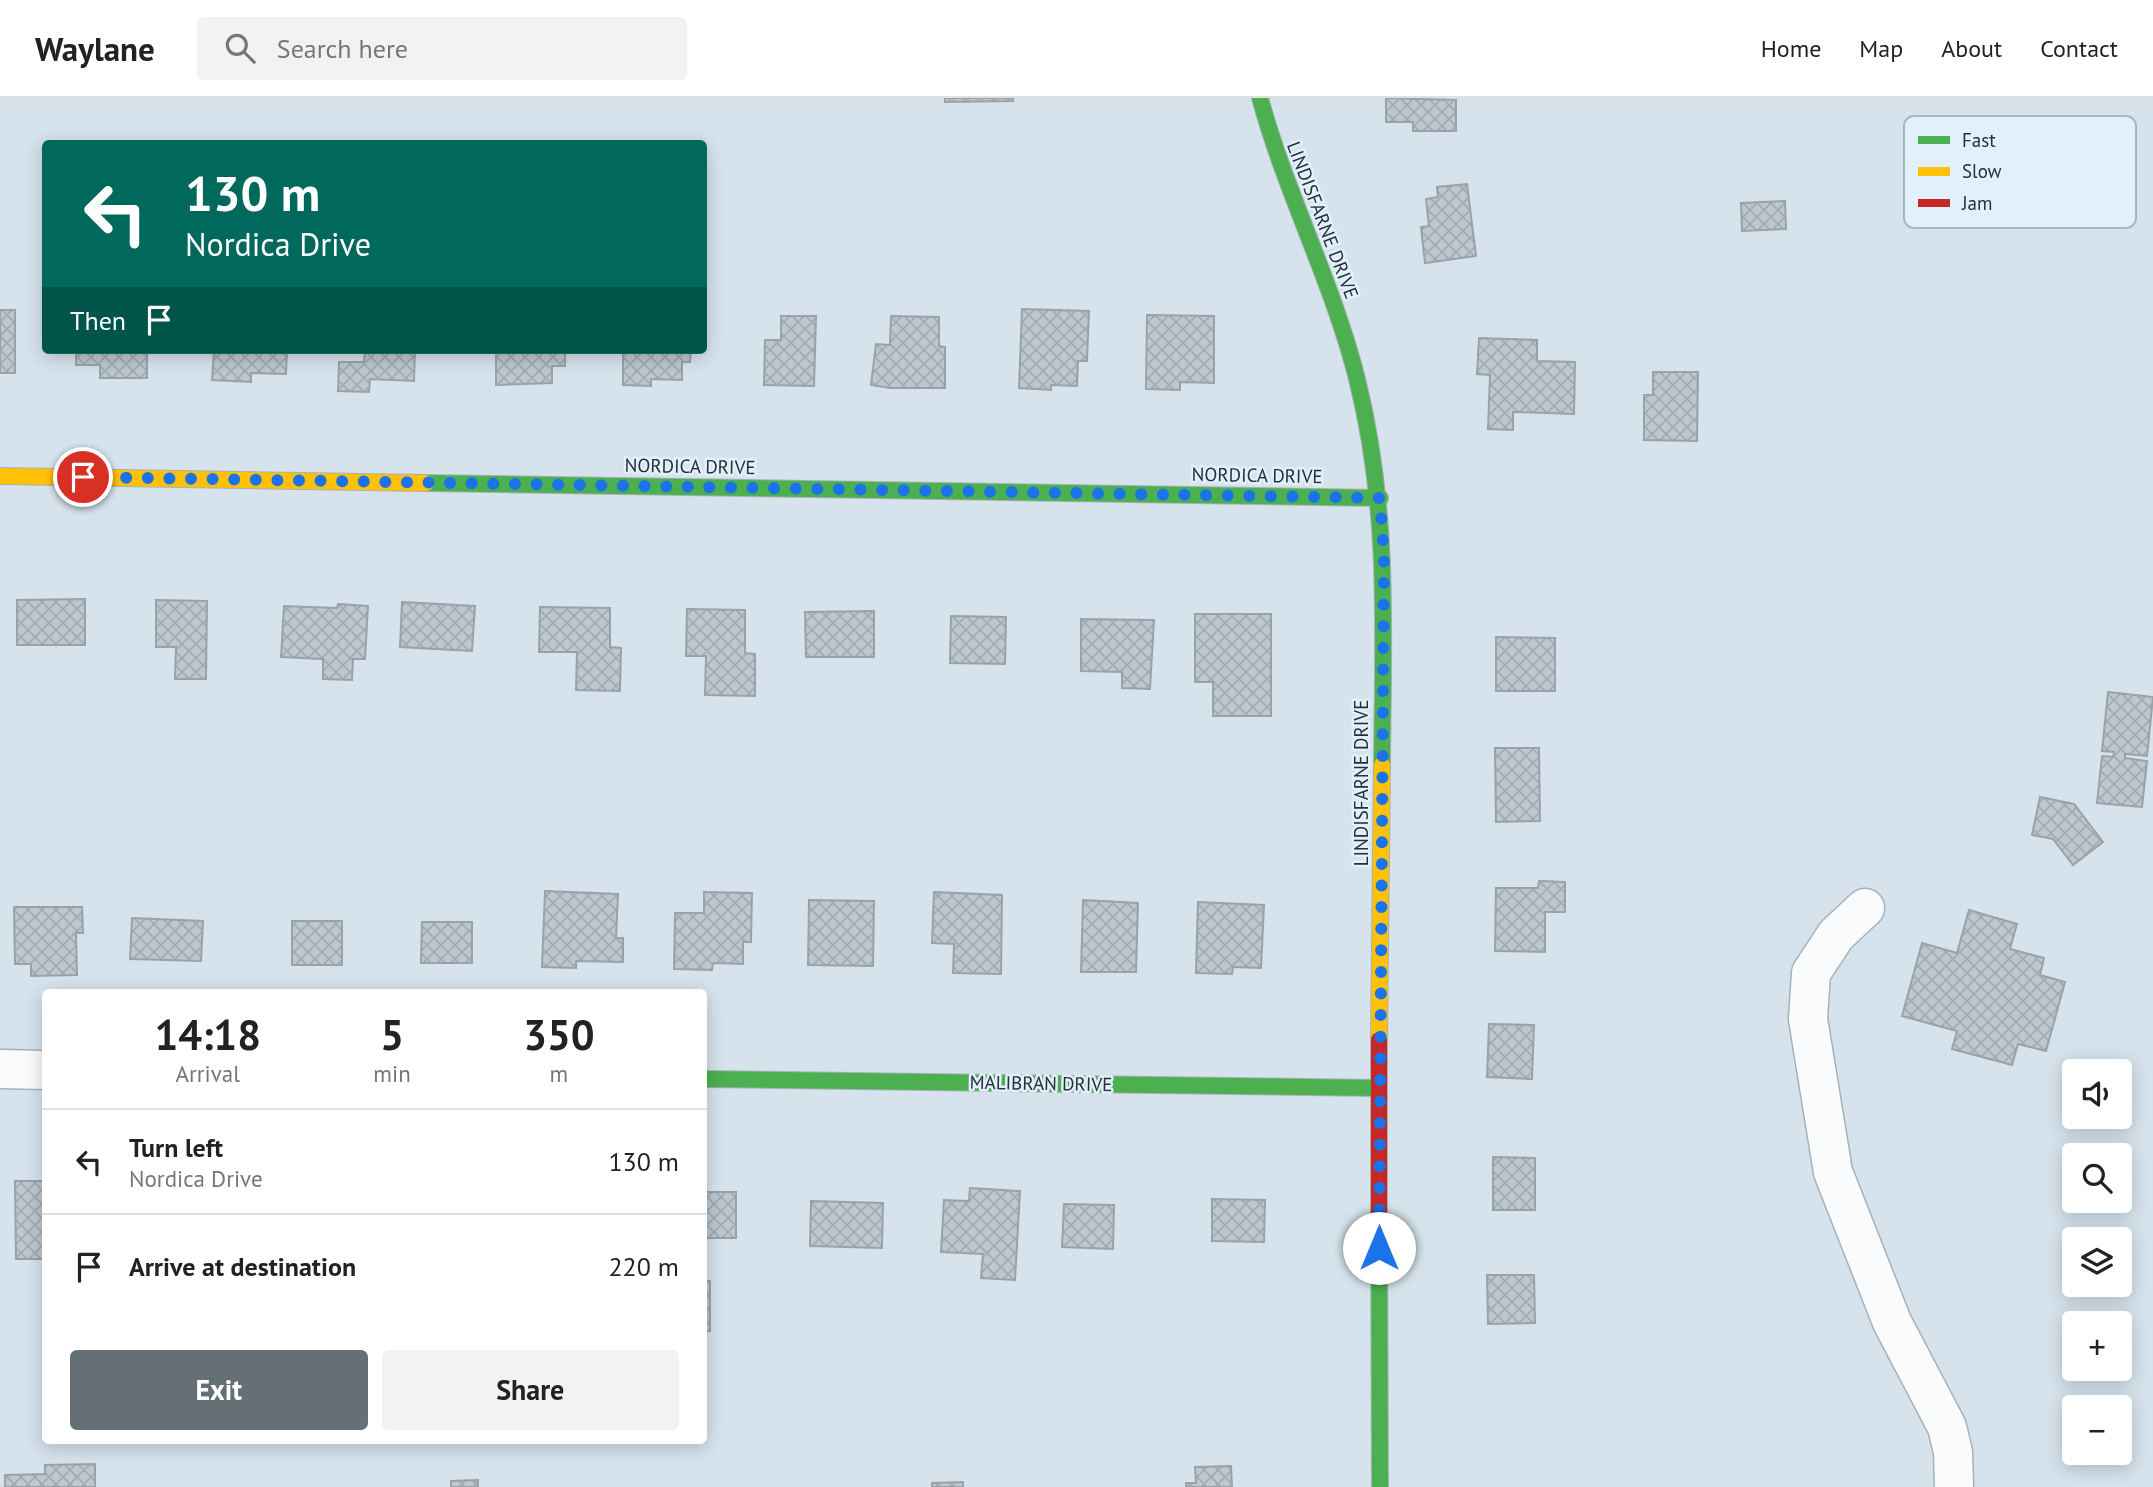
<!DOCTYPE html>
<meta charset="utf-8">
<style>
:root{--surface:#fff;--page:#f2f2f2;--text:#222;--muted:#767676;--line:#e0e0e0;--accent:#646f76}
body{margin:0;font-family:"PT Sans",sans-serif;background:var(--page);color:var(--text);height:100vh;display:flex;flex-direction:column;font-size:26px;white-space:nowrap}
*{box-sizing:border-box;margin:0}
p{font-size:23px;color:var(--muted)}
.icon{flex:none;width:38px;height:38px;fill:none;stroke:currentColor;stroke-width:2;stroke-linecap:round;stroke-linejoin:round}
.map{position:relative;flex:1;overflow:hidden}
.panel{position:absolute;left:42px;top:891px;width:665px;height:455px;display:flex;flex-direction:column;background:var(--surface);border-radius:7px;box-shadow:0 4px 18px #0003}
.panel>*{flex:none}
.top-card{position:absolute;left:42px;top:42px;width:665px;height:214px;border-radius:7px;box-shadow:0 4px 18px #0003;background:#00695c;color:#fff;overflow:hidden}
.tools{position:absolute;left:2062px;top:961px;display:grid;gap:14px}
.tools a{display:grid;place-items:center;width:70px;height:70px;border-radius:7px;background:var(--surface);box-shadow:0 4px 18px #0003;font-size:35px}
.pin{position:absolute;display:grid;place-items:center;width:60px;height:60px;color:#fff;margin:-30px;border:4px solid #fff;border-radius:50%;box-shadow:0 2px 7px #0007}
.me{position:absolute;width:77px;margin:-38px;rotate:0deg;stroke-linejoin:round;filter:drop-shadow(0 0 5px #0008)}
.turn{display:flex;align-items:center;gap:24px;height:147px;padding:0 28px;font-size:32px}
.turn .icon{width:91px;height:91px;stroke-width:2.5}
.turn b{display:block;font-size:49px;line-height:60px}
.then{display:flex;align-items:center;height:66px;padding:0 28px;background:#0003;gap:14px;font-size:26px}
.eta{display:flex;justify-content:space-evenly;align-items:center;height:119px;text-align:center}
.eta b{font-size:42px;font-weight:600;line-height:49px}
.action{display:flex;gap:14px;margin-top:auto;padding:14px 28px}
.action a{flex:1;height:80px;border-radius:7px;background:var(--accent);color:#fff;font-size:28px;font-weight:600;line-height:80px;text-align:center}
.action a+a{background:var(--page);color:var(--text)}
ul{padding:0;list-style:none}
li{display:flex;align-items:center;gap:21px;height:105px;padding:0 28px;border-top:2px solid var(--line)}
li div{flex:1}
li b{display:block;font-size:26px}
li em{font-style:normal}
header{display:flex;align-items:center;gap:42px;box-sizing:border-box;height:98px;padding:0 35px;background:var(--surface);border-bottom:2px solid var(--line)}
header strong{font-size:33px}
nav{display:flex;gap:38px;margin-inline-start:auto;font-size:24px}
.search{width:490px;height:63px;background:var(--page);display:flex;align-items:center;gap:18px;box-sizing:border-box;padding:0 24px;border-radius:7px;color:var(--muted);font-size:26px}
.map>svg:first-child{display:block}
</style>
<header>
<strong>Waylane</strong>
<div class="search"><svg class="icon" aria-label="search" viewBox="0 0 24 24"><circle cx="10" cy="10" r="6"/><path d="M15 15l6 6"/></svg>Search here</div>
<nav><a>Home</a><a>Map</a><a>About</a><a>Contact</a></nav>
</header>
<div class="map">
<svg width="2153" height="1389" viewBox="0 0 2153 1389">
<defs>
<pattern id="building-cross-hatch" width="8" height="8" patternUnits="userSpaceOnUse" patternTransform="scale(1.75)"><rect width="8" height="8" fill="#bcc7ce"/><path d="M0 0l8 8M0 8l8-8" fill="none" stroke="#a2abb2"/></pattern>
</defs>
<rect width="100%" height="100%" fill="#d6e3ec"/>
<path fill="url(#building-cross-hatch)" stroke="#98a2a9" stroke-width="2" d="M 945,0 L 1013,0 L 1013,3 L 945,4 Z
M 1386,0 L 1456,2 L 1456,33 L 1413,33 L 1413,24 L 1386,24 Z
M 1467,86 L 1476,158 L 1425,165 L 1421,129 L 1429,128 L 1426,101 L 1438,99 L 1437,89 Z
M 1785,103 L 1786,131 L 1742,133 L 1741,105 Z
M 1022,211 L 1089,213 L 1087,263 L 1078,263 L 1077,288 L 1051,287 L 1051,292 L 1019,290 Z
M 0,212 L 15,212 L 15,275 L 0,275 Z
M 1147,217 L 1214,218 L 1214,285 L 1180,284 L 1180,292 L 1146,291 Z
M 781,218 L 816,218 L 814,288 L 764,287 L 765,242 L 781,242 Z
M 891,218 L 939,219 L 939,248 L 945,249 L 945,290 L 890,290 L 871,287 L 876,246 L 890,247 Z
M 1479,240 L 1537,242 L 1537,263 L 1575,264 L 1574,316 L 1513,314 L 1513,332 L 1488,331 L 1490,277 L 1477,276 Z
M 76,252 L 147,252 L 147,280 L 100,280 L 100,267 L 76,267 Z
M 214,252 L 287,252 L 286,276 L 251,275 L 251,284 L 212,282 Z
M 365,252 L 415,252 L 414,283 L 370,281 L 369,294 L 338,293 L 339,264 L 364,264 Z
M 496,252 L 565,252 L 565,268 L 552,268 L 552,285 L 496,287 Z
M 623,252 L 691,252 L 690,264 L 682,264 L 682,282 L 651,281 L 651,288 L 623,287 Z
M 1653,274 L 1698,274 L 1697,343 L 1644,342 L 1644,297 L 1653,297 Z
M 85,501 L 85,547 L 17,547 L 17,502 Z
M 156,502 L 207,503 L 206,581 L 175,581 L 176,549 L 156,549 Z
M 402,504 L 475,508 L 472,553 L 400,549 Z
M 338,506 L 368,508 L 365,561 L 353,561 L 352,582 L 323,581 L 323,561 L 281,559 L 284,508 L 337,510 Z
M 540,509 L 610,510 L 610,549 L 621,550 L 620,593 L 576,592 L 577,554 L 539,554 Z
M 687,511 L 745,512 L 745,555 L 755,556 L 755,598 L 705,597 L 706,558 L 686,558 Z
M 874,513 L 874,559 L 806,559 L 805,514 Z
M 1195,516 L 1271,516 L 1271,618 L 1213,618 L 1213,584 L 1195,584 Z
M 951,518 L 1006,519 L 1005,566 L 950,565 Z
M 1081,521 L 1154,522 L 1150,591 L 1122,590 L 1122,574 L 1081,573 Z
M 1496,539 L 1555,540 L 1555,593 L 1496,593 Z
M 2108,594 L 2153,599 L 2147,658 L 2125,656 L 2125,660 L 2147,663 L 2142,709 L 2097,705 L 2102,658 L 2113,659 L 2114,654 L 2102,653 Z
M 1495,650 L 1539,650 L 1540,723 L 1496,724 Z
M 2040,699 L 2074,706 L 2103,744 L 2073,767 L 2053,741 L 2032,737 Z
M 1539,783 L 1565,784 L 1565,814 L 1545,814 L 1545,854 L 1495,853 L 1496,790 L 1538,790 Z
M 545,793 L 618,796 L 616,840 L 623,840 L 623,864 L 576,863 L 576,870 L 542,869 Z
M 704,794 L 752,795 L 751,844 L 743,844 L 743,866 L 713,865 L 712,872 L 674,871 L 675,815 L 704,815 Z
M 934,794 L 1002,797 L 1001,876 L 953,875 L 954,846 L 932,845 Z
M 809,802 L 874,803 L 873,868 L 808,867 Z
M 1083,802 L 1138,805 L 1136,874 L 1081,874 Z
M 1198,804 L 1264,807 L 1261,870 L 1233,869 L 1232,876 L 1196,875 Z
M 14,809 L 82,809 L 83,835 L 76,835 L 77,877 L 31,878 L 31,866 L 15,866 Z
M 1969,812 L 2017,826 L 2010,851 L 2044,860 L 2040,877 L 2065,884 L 2046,953 L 2018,946 L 2012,967 L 1952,951 L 1957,933 L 1902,918 L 1922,845 L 1957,855 Z
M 132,820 L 203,823 L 201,863 L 130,861 Z
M 292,823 L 342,823 L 342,867 L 292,867 Z
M 422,824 L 472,824 L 472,865 L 421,865 Z
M 1489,926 L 1534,927 L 1532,981 L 1487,979 Z
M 1493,1059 L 1535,1060 L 1535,1112 L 1493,1112 Z
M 15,1083 L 46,1083 L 46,1161 L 16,1161 Z
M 970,1090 L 1020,1093 L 1015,1182 L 981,1180 L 983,1156 L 941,1154 L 944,1102 L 969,1103 Z
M 704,1094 L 736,1094 L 736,1140 L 704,1140 Z
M 1212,1101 L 1265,1102 L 1264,1144 L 1212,1143 Z
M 811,1103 L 883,1105 L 882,1150 L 810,1148 Z
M 1064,1106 L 1114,1107 L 1113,1151 L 1062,1149 Z
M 1487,1177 L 1534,1177 L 1535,1225 L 1488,1226 Z
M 704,1182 L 710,1183 L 710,1233 L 704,1233 Z
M 95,1366 L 95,1389 L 5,1389 L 5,1377 L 45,1376 L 45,1367 Z
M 1231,1368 L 1232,1389 L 1186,1389 L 1186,1385 L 1196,1385 L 1195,1369 Z
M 478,1382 L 478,1389 L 451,1389 L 451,1383 Z
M 963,1384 L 963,1389 L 932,1389 L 932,1385 Z"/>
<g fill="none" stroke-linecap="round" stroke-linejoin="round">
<g stroke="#a7b1b8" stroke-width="41">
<path id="street" d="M 1865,810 L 1836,837 L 1811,875 L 1808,921 L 1833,1074 L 1892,1224 L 1947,1329 L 1953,1354 L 1954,1389
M 0,971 L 46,972"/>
</g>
<g stroke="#a7b1b8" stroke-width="18">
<path id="fast" d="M 1260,0 C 1286,96 1333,185 1357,281 C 1390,413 1383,534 1382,667
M 426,385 L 1380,400
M 704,981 L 1378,990
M 1379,1123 L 1380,1389"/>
</g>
<g stroke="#a7b1b8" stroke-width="18">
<path id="slow" d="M 0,378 L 426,385
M 1379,942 L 1382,667"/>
</g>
<g stroke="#a7b1b8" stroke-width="18">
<path id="jam" d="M 1379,942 L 1379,1123"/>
</g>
<use href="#street" stroke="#f9fbfc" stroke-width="38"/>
<use href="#fast" stroke="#4caf50" stroke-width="16"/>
<use href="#slow" stroke="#ffc107" stroke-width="16"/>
<use href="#jam" stroke="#c62828" stroke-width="16"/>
</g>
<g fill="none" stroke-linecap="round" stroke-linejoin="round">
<path stroke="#1a73e8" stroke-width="12" stroke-dasharray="0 21.6" d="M 83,379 L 1380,400 L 1384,460 L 1379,1150"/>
</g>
<g text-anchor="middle" stroke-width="5" stroke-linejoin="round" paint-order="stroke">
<g font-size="19" fill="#273037" stroke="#e1f0fb">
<text transform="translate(1323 122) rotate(69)" y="7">LINDISFARNE DRIVE</text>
<text transform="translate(690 368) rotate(1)" y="7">NORDICA DRIVE</text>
<text transform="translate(1257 377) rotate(1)" y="7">NORDICA DRIVE</text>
<text transform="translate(1361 685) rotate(-90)" y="7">LINDISFARNE DRIVE</text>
<text transform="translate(1041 985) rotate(1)" y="7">MALIBRAN DRIVE</text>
</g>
</g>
<rect x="1904" y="18" width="232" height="112" rx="10" fill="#e1f0fb" stroke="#a9b6c0" stroke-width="2"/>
<rect x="1918" y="38" width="32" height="8" fill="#4caf50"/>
<rect x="1918" y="69" width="32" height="9" fill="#ffc107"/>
<rect x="1918" y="101" width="32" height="8" fill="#c62828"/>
<g font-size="19" fill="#273037">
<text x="1962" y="49">Fast</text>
<text x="1962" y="80">Slow</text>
<text x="1962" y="112">Jam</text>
</g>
</svg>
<div class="tools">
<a><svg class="icon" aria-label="sound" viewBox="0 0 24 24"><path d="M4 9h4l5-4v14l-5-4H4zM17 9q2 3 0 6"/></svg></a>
<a><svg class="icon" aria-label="search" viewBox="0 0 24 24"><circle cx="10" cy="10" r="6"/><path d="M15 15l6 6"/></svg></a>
<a><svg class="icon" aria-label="layers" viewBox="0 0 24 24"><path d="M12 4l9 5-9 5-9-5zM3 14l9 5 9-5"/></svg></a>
<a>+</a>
<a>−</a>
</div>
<div class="pin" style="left:83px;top:379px;background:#d93025"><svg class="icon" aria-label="arrive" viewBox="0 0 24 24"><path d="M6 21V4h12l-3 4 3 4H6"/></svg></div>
<svg class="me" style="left:1379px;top:1150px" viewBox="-20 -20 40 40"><circle r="19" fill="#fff"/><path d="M0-13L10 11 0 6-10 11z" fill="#1a73e8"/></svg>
<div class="top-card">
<div class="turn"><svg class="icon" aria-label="left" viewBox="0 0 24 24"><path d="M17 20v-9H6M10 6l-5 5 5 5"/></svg><div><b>130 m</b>Nordica Drive</div></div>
<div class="then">Then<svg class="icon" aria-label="arrive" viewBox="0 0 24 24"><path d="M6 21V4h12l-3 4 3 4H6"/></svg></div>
</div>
<section class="panel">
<div class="eta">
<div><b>14:18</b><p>Arrival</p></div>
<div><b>5</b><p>min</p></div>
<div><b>350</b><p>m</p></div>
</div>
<ul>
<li><svg class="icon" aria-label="left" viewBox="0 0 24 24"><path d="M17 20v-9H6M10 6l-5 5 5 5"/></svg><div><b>Turn left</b><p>Nordica Drive</p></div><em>130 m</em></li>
<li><svg class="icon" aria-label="arrive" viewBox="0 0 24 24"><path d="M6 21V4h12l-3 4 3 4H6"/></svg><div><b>Arrive at destination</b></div><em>220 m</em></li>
</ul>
<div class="action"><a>Exit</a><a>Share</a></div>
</section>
</div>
